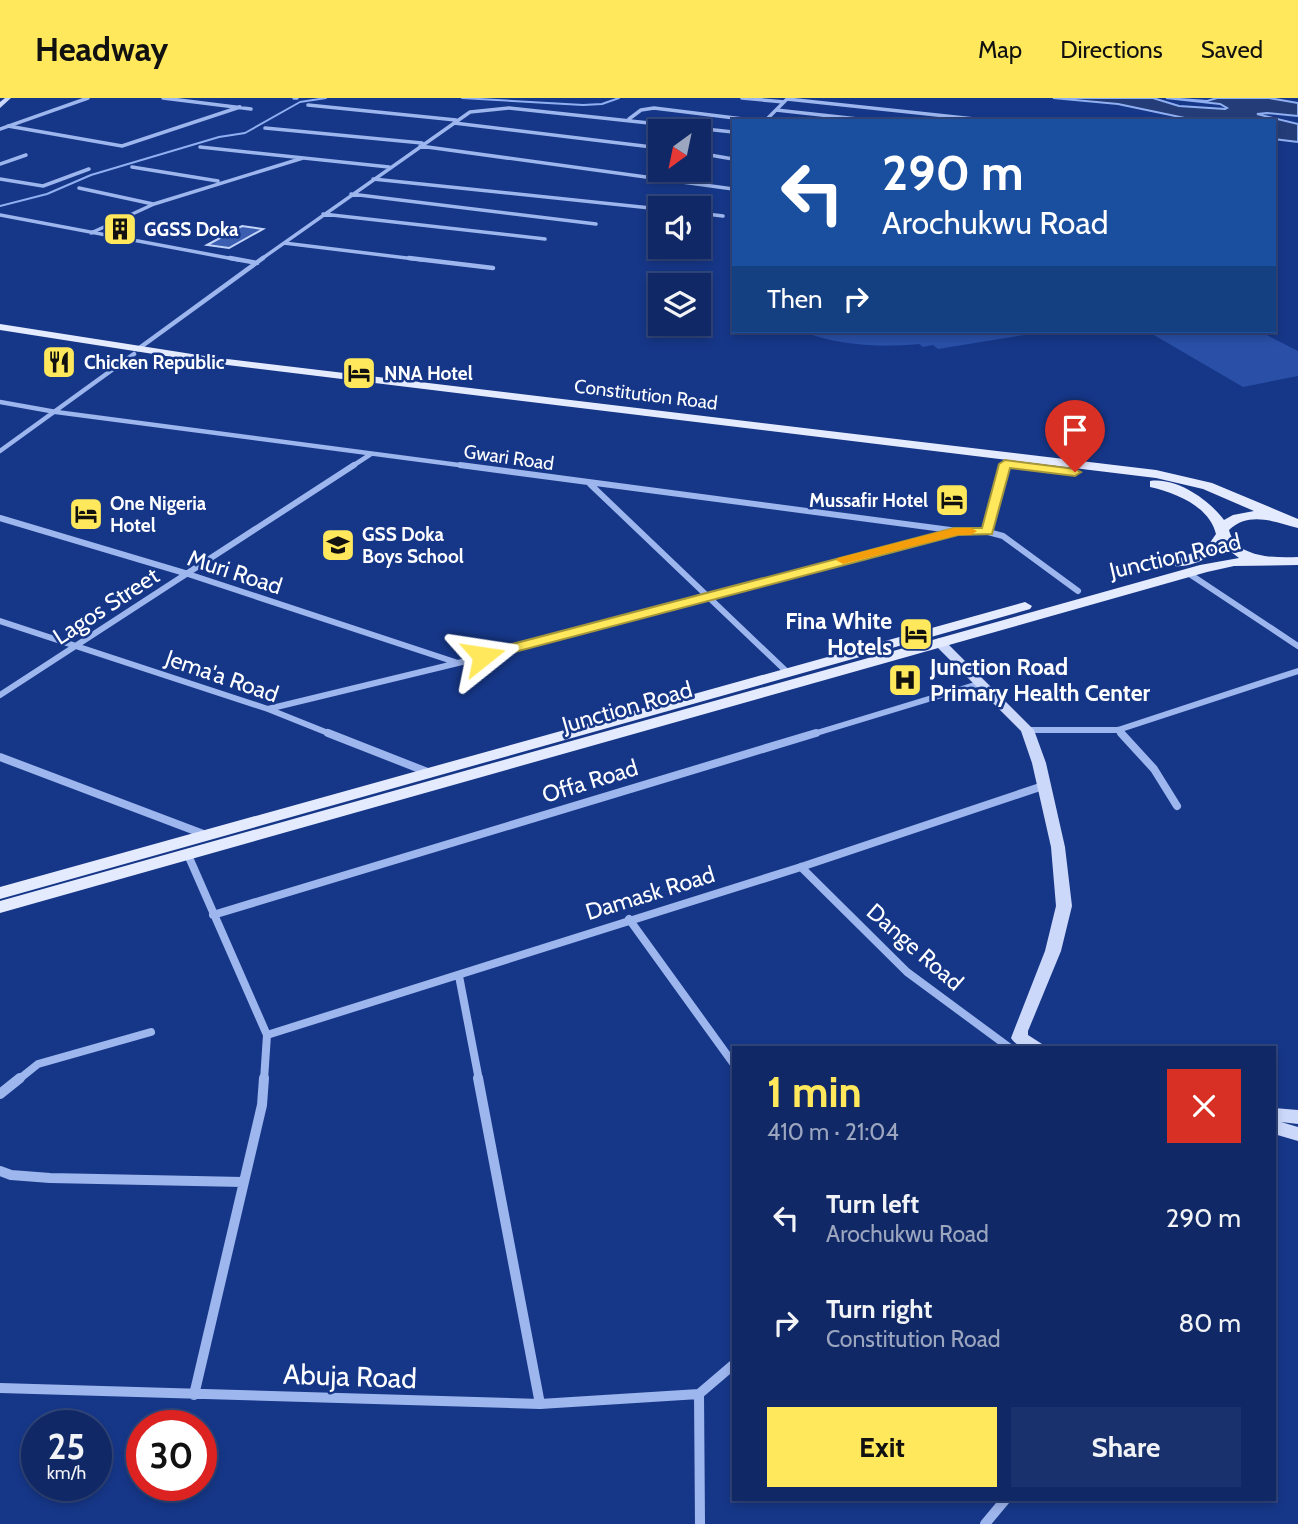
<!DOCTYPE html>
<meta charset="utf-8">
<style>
:root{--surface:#102966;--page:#19316c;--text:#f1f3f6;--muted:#9ca6bf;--line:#30457a;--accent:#ffe85b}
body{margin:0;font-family:Cabin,sans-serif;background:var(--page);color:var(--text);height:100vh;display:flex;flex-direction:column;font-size:26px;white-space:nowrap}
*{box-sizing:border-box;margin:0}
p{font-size:23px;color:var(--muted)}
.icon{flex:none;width:38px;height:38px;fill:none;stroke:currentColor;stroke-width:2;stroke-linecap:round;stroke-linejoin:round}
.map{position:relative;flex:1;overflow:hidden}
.sheet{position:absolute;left:732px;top:948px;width:544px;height:455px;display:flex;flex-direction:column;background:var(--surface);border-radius:0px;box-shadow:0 4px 10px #0003,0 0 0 2px var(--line)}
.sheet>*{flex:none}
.banner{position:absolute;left:732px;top:21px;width:544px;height:214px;border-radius:0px;box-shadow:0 4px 10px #0003,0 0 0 2px var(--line);background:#1a4fa0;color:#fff;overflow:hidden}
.needle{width:46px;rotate:213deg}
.tools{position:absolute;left:648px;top:21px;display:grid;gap:14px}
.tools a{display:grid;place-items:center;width:63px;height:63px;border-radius:0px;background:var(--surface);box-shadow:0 4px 10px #0003,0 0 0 2px var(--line);font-size:35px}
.speed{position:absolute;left:21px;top:1312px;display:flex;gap:14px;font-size:35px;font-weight:700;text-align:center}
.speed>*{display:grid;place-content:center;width:91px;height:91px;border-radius:50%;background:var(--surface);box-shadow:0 4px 10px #0003,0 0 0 2px var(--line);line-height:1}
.speed small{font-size:18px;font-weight:400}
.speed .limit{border:10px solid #d22;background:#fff;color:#111}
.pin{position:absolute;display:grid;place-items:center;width:60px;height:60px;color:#fff;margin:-72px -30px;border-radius:50% 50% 50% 0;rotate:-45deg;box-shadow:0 0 7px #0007}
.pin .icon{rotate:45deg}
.me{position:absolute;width:77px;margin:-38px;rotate:75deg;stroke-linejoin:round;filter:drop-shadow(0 0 5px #0008)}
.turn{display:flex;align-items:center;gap:24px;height:147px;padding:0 35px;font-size:32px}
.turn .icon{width:91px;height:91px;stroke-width:2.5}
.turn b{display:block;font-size:49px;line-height:60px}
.then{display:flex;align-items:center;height:66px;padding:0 35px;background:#0003;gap:14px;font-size:26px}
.round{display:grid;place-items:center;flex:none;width:74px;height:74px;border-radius:0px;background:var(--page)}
.summary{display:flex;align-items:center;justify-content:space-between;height:119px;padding:0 35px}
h1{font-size:42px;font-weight:700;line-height:52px;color:var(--accent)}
.action{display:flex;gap:14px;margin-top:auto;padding:14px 35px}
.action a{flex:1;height:80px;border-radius:0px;background:var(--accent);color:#111;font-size:28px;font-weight:700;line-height:80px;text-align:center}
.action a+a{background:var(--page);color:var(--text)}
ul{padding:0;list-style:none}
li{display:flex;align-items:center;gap:21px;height:105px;padding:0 35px}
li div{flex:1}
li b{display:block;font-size:26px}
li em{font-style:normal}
header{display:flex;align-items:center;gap:42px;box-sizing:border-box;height:98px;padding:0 35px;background:var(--accent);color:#111}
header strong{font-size:33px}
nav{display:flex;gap:38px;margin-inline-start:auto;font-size:24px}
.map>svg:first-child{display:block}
</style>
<header>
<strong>Headway</strong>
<nav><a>Map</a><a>Directions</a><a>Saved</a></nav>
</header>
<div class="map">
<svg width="1298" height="1426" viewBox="0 0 1298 1426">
<rect width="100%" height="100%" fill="#163788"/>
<path fill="#294fa7" d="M 800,233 L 1042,233 L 1043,234 L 938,251 L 933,247 L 923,249 L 919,246 C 879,250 837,247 800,233 Z
M 1147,233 L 1259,233 L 1298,253 L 1298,278 L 1243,289 Z"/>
<path fill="#243d79" stroke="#90aff1" stroke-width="2" d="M 1053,0 L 1153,0 L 1179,8 L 1225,11 L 1227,10 L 1220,6 L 1166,0 L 1207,3 L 1217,0 L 1269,0 L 1298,5 L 1298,18 L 1267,15 L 1257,16 L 1298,26 L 1298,44 L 1274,41 L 1274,23 L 1199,23 L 1118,6 Z"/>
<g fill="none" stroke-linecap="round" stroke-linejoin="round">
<path stroke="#90aff1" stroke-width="2" d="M 462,0 L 583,7 L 602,6 L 619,0
M 0,108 L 47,96 L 91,77 L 219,39 L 245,35 L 300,4 L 326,0"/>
</g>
<path fill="#3b5eb0" stroke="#c3d4fa" stroke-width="2" d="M 242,128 L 263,131 L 229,150 L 207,147 Z"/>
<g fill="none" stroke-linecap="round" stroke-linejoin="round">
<path stroke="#9eb6ee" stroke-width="3.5" d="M 163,0 L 251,11
M 294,0 L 297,0
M 742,0 L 784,4
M 308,7 L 456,22
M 776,12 L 876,23
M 629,21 L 641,12 L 654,10 L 759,23
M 765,23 L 787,1 L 993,23
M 454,25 L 660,50
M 8,28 L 122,48 L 240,9
M 265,30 L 422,45
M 0,31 L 88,0
M 420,48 L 733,91
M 200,49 L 389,69
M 698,55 L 733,61
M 0,66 L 26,57
M 132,69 L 218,83
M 0,81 L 43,88 L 89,71
M 373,81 L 660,111
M 79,90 L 153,106
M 351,96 L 596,126
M 698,115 L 723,118
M 323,116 L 545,141
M 0,117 L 239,162
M 91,135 L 154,106 L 303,60
M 284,145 L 423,162
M 260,162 L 470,14 L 509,10 L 733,34"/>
<path stroke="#9eb6ee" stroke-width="4.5" d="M 230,160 L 257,165
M 409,160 L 493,170
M 138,251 L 263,160
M 0,304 L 56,314 L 474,369
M 0,353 L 134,256
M 351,369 L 371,356
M 1004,369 L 1005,366"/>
<path stroke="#9eb6ee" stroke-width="6" d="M 460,367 L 958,433 L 988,434 L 1003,438 L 1078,493
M 590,386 L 787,574
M 0,420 L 188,476 L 458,565
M 988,434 L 1005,367
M 1188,475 L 1298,548
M 0,523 L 268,611 L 333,637
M 0,597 L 354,367
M 268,611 L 458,565 L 952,435
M 1027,632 L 1118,632 L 1298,573
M 1118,632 L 1122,637
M 810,637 L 978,586"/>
<path stroke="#9eb6ee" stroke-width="8" d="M 328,635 L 430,675
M 1121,635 L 1154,671 L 1177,708
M 0,659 L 206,737
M 188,757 L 267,937 L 264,982
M 801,769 L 907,874 L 1010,950
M 213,817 L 816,635
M 629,821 L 733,965
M 459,878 L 479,982
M 267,937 L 801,769 L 1043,688
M 18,982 L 38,966 L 151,934"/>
<path stroke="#9eb6ee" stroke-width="10" d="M 478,980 L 540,1306
M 0,996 L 20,980
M 0,1073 L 11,1077 L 50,1080 L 243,1084
M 0,1290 L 540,1306 L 699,1296
M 699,1296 L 700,1426
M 699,1296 L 733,1267
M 194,1297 L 262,1007 L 264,980
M 985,1426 L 1005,1402"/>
<path fill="#cbd8fa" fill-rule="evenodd" d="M 5,0 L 11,0 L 0,10 L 0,4 Z
M 939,540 L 943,541 L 1034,632 L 1046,665 L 1065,749 L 1072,808 L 1061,853 L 1028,933 L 1028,937 L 1042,946 L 1044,950 C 1031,950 1019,952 1011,940 L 1045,853 L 1056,808 L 1051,749 L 1032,665 L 1021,633 L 935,547 L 933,544 Z
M 1274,1010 L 1298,1012 L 1298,1026 L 1281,1024 L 1298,1029 L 1298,1043 L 1274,1036 Z"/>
<path fill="#e5ebff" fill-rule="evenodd" d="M 0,226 L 211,259 L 1156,372 L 1212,385 L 1298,421 L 1298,430 C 1275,424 1249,413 1229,432 C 1236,460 1274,460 1298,459 L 1298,467 L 1234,468 L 1207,474 L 0,815 L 0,803 L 1200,467 L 1239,460 L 1222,447 C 1214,459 1189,470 1175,468 L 1175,462 L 1207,449 L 1216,436 C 1209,408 1176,395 1150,389 L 1150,383 C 1177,379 1209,402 1224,422 L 1233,417 L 1254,413 L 1203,391 L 1156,380 L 211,265 L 0,232 Z
M 1025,504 L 1032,508 L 1030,511 L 0,801 L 0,789 Z"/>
</g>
<path fill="#ffe85b" stroke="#a6973b" stroke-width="2" d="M 1005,362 L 1075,371 L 1081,374 L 1075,378 L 1010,370 L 992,436 L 958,437 L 488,561 L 478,561 L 476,558 L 478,555 L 954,430 L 982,430 L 999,366 Z"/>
<path fill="#f59e0b" d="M 954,430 L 971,430 L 977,433 L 971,437 L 958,437 L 843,466 L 836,462 L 838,460 Z"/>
<defs>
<g id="building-square" transform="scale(1.75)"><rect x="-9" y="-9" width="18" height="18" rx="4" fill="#ffe85b" stroke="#163788"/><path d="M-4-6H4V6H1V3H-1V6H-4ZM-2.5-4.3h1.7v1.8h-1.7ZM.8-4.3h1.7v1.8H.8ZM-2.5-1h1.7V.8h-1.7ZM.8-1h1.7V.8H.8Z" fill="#111"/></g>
<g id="restaurant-square" transform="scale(1.75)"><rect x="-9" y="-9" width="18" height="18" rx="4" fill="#ffe85b" stroke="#163788"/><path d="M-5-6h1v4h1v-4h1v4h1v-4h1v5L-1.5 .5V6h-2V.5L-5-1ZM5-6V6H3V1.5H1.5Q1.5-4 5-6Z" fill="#111"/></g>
<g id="hotel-square" transform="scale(1.75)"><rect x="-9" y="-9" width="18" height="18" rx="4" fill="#ffe85b" stroke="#163788"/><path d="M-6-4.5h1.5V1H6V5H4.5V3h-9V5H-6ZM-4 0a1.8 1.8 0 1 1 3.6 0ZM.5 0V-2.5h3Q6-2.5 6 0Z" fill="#111"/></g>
<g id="school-square" transform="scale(1.75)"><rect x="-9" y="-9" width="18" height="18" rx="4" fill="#ffe85b" stroke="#163788"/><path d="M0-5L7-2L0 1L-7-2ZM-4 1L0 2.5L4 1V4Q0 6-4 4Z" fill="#111"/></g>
<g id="hospital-square" transform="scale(1.75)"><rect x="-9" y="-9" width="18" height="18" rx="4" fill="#ffe85b" stroke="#163788"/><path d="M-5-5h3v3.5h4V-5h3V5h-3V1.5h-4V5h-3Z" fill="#111"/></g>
</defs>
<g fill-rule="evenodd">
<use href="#building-square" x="120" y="131"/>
<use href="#restaurant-square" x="59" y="264"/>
<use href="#hotel-square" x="359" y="275"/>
<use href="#hotel-square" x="952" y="402"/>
<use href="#hotel-square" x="86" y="416"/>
<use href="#school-square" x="338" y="447"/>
<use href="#hotel-square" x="916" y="536"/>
<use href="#hospital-square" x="905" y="582"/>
</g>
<g text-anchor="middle" stroke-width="5" stroke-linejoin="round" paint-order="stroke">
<g font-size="19" font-weight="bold" fill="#fff" stroke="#163788" text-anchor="start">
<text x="144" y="138">GGSS Doka</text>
<text x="84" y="271">Chicken Republic</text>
<text x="384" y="282">NNA Hotel</text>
<text x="928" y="409" text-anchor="end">Mussafir Hotel</text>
<text x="110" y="412">One Nigeria<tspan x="110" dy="22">Hotel</tspan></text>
<text x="362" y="443">GSS Doka<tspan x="362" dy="22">Boys School</tspan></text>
</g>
<g font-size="19" fill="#fff" stroke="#163788">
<text transform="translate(646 296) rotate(7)" y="7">Constitution Road</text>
<text transform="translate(509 359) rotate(8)" y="7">Gwari Road</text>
</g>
<g font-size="23" fill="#fff" stroke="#163788">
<text transform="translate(1175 458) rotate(-13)" y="8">Junction Road</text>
<text transform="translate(235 474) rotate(18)" y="8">Muri Road</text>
<text transform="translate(106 508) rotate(-33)" y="8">Lagos Street</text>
<text transform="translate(222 578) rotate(19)" y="8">Jema'a Road</text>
<text transform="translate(627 609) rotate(-16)" y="8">Junction Road</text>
<text transform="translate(590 683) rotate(-17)" y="8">Offa Road</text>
<text transform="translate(650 795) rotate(-17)" y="8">Damask Road</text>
<text transform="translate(915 849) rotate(41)" y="8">Dange Road</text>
</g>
<g font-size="23" font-weight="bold" fill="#fff" stroke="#163788" text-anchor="end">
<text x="892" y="531">Fina White<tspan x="892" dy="26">Hotels</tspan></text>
<text x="930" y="577" text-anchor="start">Junction Road<tspan x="930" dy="26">Primary Health Center</tspan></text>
</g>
<g font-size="28" fill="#fff" stroke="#163788">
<text transform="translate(350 1278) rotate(2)" y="10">Abuja Road</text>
</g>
</g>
</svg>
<div class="tools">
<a><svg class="needle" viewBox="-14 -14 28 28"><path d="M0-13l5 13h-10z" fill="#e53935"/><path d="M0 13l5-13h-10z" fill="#9ca6bf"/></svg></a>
<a><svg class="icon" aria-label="sound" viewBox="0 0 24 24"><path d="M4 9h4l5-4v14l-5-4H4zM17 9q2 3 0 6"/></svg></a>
<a><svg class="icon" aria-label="layers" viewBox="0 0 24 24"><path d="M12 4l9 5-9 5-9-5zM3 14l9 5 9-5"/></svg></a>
</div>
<div class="speed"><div>25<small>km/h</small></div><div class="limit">30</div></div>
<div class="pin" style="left:1075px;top:374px;background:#d93025"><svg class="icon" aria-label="arrive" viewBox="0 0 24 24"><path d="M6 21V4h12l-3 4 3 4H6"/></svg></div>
<svg class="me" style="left:483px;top:558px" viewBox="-20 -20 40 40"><path d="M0-17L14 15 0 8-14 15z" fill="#ffe85b" stroke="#fff" stroke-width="4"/></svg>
<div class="banner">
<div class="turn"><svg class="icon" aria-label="left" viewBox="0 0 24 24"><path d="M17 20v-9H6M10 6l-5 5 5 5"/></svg><div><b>290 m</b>Arochukwu Road</div></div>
<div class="then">Then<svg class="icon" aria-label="right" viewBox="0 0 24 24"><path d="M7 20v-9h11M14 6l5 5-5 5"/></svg></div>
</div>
<section class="sheet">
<div class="summary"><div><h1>1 min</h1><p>410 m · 21:04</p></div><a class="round" style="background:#d93025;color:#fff"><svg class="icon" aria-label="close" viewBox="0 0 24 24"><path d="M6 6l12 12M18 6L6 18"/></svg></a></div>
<ul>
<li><svg class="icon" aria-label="left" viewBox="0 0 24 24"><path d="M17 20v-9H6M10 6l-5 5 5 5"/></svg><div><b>Turn left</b><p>Arochukwu Road</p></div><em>290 m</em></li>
<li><svg class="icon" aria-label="right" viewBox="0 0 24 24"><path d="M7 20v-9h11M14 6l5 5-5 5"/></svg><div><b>Turn right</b><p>Constitution Road</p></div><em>80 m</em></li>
</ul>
<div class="action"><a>Exit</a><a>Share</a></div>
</section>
</div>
